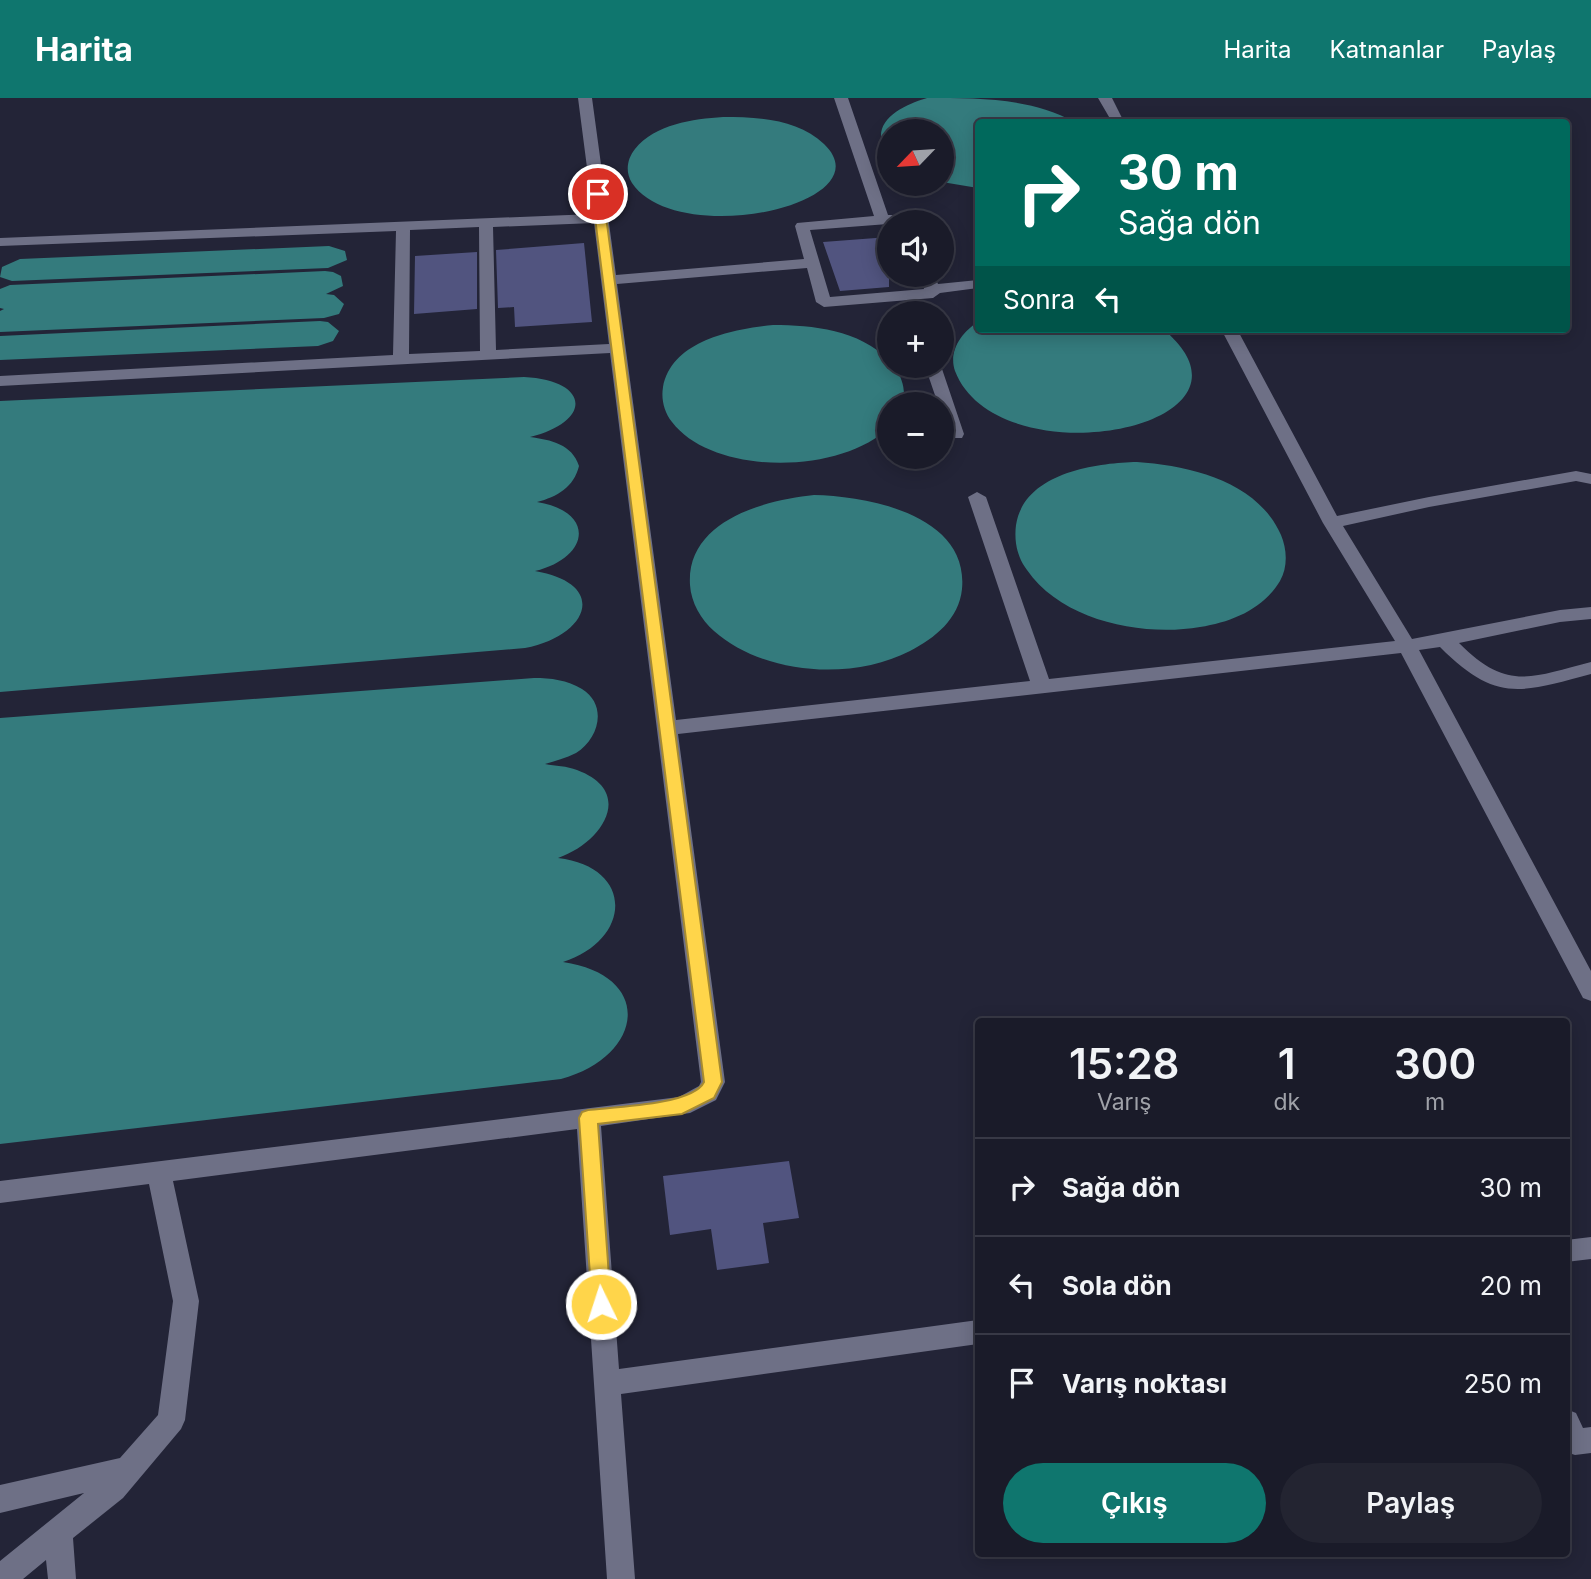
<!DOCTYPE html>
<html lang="tr">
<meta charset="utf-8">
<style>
:root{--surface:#1a1b29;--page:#232431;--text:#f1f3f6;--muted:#9fa1a8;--line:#383946;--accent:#0f766e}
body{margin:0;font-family:Inter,sans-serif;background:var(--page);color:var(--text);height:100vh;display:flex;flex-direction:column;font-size:26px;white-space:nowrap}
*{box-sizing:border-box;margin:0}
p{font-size:23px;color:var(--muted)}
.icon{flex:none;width:38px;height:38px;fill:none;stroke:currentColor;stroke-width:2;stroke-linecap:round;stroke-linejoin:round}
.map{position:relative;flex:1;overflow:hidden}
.details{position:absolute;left:975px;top:920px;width:595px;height:539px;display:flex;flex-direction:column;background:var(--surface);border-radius:7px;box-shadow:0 4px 18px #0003,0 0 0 2px var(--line)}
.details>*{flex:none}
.banner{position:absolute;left:975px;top:21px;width:595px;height:214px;border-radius:7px;box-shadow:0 4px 18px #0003,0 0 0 2px var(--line);background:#00695c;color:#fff;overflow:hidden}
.needle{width:46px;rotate:245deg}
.fabs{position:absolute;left:877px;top:21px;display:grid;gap:14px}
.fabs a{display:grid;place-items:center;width:77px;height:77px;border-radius:50%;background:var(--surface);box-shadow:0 4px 18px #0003,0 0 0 2px var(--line);font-size:35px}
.pin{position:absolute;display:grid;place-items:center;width:60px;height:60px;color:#fff;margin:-30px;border:4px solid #fff;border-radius:50%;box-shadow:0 2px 7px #0007}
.me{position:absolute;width:77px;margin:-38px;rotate:356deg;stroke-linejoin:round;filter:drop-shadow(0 0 5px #0008)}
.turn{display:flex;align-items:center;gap:24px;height:147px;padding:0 28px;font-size:32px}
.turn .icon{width:91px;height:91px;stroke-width:2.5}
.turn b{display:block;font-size:49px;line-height:60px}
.then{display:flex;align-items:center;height:66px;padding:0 28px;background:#0003;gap:14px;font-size:26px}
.eta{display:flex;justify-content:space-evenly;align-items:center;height:119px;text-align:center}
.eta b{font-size:42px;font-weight:600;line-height:49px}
.button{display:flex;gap:14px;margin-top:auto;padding:14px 28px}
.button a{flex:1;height:80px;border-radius:42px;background:var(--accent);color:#fff;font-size:28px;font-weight:600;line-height:80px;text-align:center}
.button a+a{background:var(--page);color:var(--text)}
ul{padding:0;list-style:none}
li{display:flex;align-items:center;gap:21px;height:98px;padding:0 28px;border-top:2px solid var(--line)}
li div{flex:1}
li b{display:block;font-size:26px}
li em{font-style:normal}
header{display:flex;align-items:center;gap:42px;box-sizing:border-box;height:98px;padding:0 35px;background:var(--accent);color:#fff}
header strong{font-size:33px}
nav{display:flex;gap:38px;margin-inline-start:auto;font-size:24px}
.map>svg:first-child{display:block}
</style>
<header>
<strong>Harita</strong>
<nav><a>Harita</a><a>Katmanlar</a><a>Paylaş</a></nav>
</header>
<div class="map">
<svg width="1591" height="1481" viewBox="0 0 1591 1481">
<rect width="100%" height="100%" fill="#232437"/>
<path fill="#347b7d" d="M 927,0 C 978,0 1033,0 1074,24 L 978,24 L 978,90 L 942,84 L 942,33 L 889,33 L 889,58 C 865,26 900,8 927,0 Z
M 723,19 C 757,19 798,21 824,46 C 887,106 677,152 632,85 C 625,74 627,61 635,51 C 655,26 693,21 723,19 Z
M 329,148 L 345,153 L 347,162 L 328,170 L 12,183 L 0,179 L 2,169 L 20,161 Z
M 325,173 L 333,174 L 341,178 L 343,188 L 326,196 L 334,197 L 344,206 L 339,216 L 324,220 L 0,234 L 0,213 L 4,211 L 0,210 L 0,191 L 10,187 Z
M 320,223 L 328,224 L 339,233 L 333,243 L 318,248 L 0,262 L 0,238 Z
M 978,224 L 978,231 L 1163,231 C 1282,330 998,384 955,273 C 948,253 962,234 978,224 Z
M 773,227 C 813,227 859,232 889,262 L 889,268 L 895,268 C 902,281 906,291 903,306 L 889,306 L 889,329 C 843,376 714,379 672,324 C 664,314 661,301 663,289 C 672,242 734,231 773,227 Z
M 524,279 C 589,282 594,323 530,339 C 551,342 572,346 579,368 C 574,389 557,399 537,404 C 597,414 589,460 535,473 C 610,486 588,538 525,550 L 0,594 L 0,303 Z
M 1137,364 C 1191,368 1257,383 1281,437 C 1287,451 1288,469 1280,483 C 1263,511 1232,524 1200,529 C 1143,539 1062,523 1027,472 C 1017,459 1014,443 1016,427 C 1024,375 1095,365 1137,364 Z
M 814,397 C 868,398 969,417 962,491 C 959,521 935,540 910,553 C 852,583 764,577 714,533 C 701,522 691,504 690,487 C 686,423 764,402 814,397 Z
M 534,580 C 551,580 567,582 582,591 C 608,607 599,641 576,655 C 566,660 555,663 545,666 C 555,668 567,668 577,672 C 636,694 602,745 558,760 C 635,769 632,842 563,864 C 656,878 643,959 561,981 L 0,1046 L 0,620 Z"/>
<path fill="#51547f" d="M 889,139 L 889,189 L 840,193 L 823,144 Z
M 584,145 L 592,224 L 515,229 L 514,209 L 498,210 L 496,152 Z
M 477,154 L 477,211 L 414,216 L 415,158 Z
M 789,1063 L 799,1120 L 763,1125 L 769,1165 L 717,1172 L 711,1131 L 670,1137 L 663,1078 Z"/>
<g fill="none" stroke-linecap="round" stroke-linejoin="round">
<path fill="#6e7086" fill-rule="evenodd" d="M 578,0 L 592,0 L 616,177 L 804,161 L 795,128 L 797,125 L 874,118 L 834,0 L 848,0 L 888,117 L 910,117 L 914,124 L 810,132 L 830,199 L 924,191 L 920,177 L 934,177 L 938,186 L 978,182 L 978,190 L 940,195 L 933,200 L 824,209 L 816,204 L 807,170 L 617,186 L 676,622 L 1030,583 L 968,399 L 977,394 L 986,399 L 1049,581 L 1395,543 L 1323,425 L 1221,231 L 1237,231 L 1337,418 L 1429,399 L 1576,373 L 1591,376 L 1591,386 L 1576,383 L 1429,409 L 1343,428 L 1412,541 L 1560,512 L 1591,509 L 1591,521 L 1560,524 L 1459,545 C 1508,594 1531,579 1591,564 L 1591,576 C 1520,595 1496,605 1440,549 L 1419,552 L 1591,873 L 1591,903 L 1583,900 L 1401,555 L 678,636 L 725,984 L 716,1002 L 690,1015 L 601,1028 L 619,1271 L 978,1222 L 978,1246 L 621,1296 L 635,1481 L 607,1481 L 577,1031 L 173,1083 L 199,1203 L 185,1322 L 181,1331 L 123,1400 L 73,1440 L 76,1481 L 48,1481 L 46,1462 L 23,1481 L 0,1481 L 0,1463 L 84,1395 L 0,1415 L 0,1387 L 120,1360 L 158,1317 L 173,1203 L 149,1086 L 0,1105 L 0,1083 L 679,999 L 699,988 L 701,984 L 610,255 L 0,288 L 0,278 L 393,257 L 396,133 L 0,148 L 0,140 L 593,116 ZM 594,125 L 609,246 L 496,252 L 493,129 ZM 479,129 L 480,253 L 409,256 L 410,132 Z
M 1098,0 L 1112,0 L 1124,24 L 1112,24 Z
M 925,268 L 941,268 L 964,336 L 962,340 L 950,340 C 944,330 942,318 942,306 L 938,306 Z
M 1591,1139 L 1591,1161 L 1566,1164 L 1566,1142 Z
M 1566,1311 L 1576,1315 L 1583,1330 L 1591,1329 L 1591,1355 L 1575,1357 L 1566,1354 Z"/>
</g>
<path fill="#ffd54a" stroke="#a68a30" stroke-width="2" d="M 598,93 L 603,96 L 722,984 L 714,1000 L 682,1016 L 598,1026 L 611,1206 L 608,1212 L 601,1214 L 595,1212 L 592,1206 L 579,1020 L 582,1014 L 588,1012 C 613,1009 693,1007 704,984 L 592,96 Z"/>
</svg>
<div class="fabs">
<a><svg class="needle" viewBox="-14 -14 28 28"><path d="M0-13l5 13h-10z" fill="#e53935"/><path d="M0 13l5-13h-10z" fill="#9fa1a8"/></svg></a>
<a><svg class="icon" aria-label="sound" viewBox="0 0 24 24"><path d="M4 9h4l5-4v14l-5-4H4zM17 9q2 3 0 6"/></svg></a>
<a>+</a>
<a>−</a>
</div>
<div class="pin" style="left:598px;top:96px;background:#d93025"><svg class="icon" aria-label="arrive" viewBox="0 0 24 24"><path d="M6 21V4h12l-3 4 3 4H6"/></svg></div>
<svg class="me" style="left:601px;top:1206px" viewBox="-20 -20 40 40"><circle r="17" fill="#ffd54a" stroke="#fff" stroke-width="3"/><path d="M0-11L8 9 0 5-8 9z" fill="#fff"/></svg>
<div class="banner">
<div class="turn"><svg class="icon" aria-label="right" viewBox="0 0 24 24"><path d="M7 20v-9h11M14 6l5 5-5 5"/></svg><div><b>30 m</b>Sağa dön</div></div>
<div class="then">Sonra<svg class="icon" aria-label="left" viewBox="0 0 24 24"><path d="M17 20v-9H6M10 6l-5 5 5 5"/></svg></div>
</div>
<section class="details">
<div class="eta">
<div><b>15:28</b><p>Varış</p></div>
<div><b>1</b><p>dk</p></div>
<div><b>300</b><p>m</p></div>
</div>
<ul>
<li><svg class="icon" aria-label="right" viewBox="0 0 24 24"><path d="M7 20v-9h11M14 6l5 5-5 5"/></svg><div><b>Sağa dön</b></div><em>30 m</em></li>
<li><svg class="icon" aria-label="left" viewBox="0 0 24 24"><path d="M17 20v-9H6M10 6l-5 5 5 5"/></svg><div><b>Sola dön</b></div><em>20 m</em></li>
<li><svg class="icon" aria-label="arrive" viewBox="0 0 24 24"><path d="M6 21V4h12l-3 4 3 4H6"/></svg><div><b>Varış noktası</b></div><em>250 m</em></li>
</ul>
<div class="button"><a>Çıkış</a><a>Paylaş</a></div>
</section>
</div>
